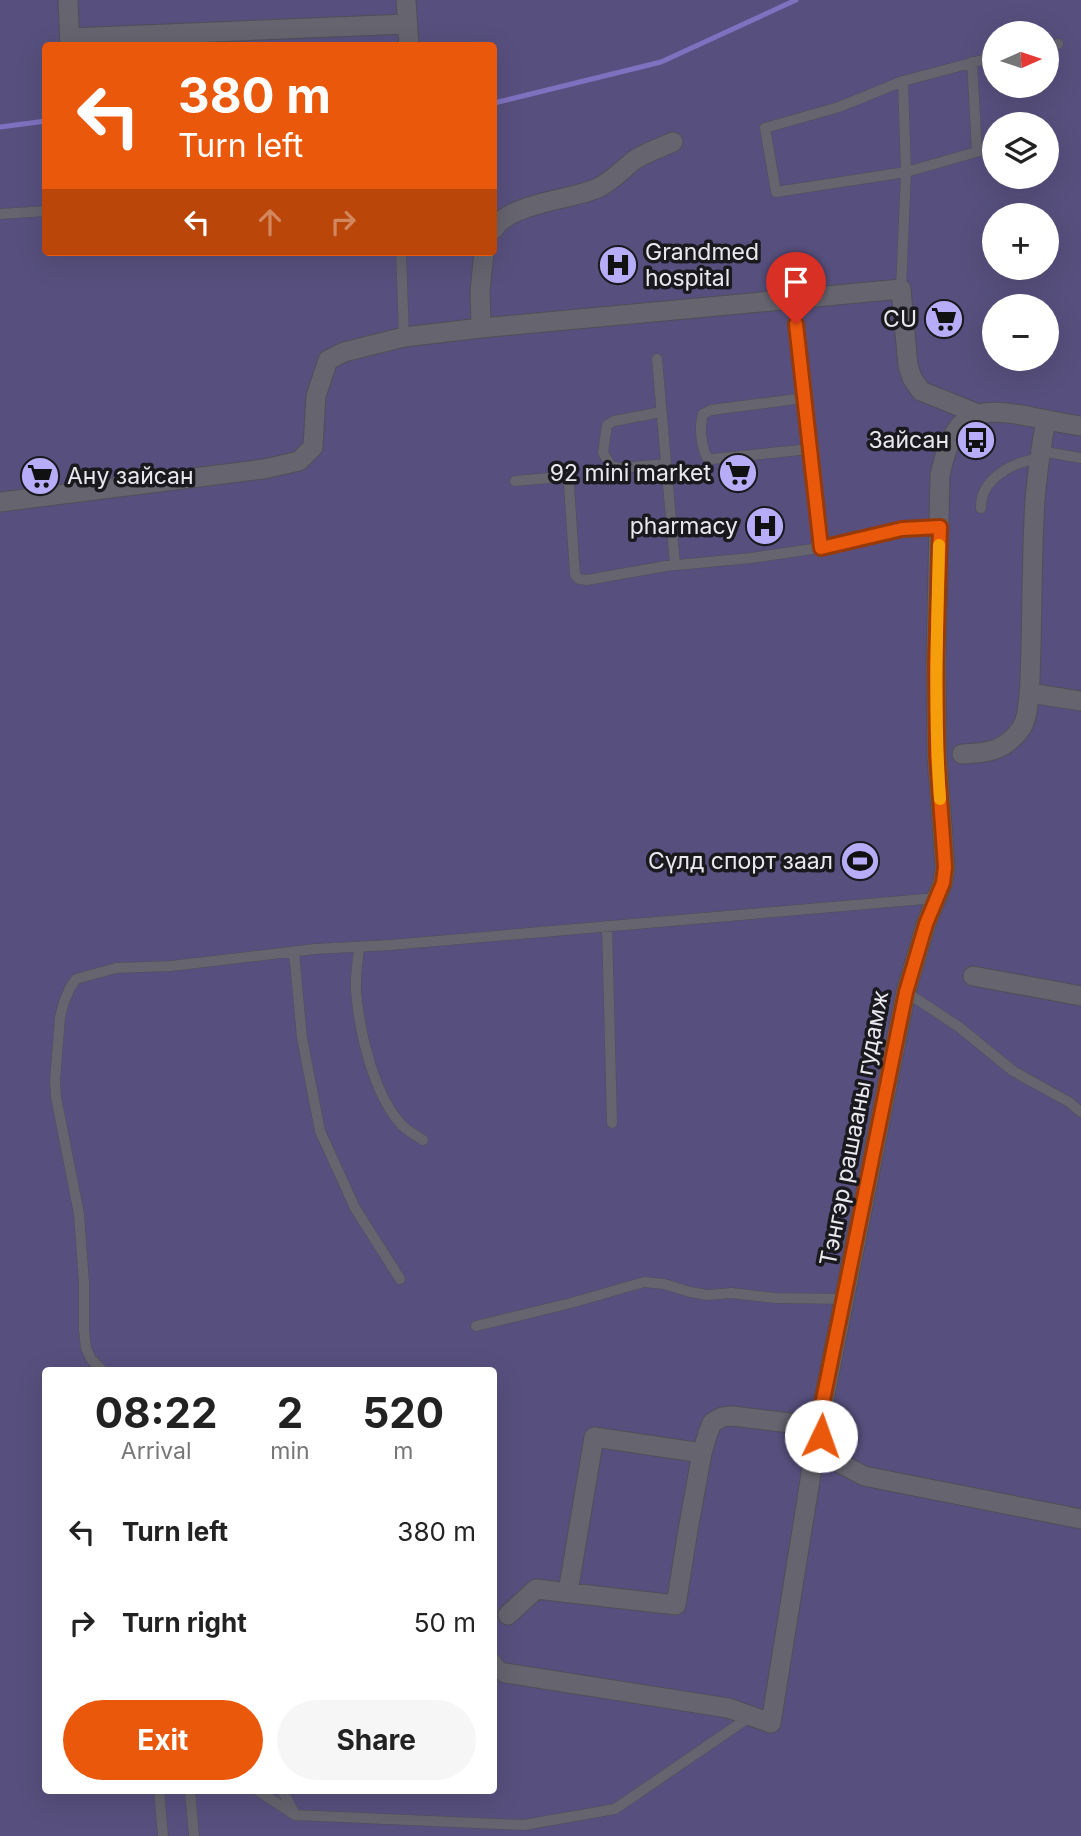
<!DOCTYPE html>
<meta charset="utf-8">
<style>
:root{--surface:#fff;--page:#f6f6f6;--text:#222;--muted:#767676;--accent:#ea580c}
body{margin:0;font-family:Inter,sans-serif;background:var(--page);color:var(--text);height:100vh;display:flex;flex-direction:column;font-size:26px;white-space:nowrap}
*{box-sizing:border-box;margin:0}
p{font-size:23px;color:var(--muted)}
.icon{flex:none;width:38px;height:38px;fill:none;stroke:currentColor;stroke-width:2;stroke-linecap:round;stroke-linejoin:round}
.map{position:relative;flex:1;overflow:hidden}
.panel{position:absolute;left:42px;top:1367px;width:455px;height:427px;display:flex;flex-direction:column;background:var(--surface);border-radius:7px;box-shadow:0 7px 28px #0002}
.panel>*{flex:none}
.hud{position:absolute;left:42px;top:42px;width:455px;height:214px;border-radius:7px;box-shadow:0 7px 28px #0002;background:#ea580c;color:#fff;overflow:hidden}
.needle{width:46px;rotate:87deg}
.buttons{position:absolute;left:982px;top:21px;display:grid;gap:14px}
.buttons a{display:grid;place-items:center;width:77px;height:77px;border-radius:50%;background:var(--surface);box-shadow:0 7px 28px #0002;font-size:35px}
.pin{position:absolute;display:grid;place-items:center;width:60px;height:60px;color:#fff;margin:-72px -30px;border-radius:50% 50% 50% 0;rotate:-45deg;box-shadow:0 0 7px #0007}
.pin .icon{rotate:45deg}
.me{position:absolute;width:77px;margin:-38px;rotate:3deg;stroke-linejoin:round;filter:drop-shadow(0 0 5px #0008)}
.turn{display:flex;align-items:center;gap:24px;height:147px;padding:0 21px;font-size:32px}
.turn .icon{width:91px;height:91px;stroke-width:2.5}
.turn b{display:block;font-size:49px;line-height:60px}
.lanes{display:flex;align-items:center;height:66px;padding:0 21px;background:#0003;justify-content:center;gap:35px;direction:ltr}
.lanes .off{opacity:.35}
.eta{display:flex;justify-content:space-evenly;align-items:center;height:119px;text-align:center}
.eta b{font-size:42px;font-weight:700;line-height:49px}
.action{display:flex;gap:14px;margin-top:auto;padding:14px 21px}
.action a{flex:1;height:80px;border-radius:42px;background:var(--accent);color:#fff;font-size:28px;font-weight:700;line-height:80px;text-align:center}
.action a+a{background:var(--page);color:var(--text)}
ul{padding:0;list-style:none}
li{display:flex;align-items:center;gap:21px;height:91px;padding:0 21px}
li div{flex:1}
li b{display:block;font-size:26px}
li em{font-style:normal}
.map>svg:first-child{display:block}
</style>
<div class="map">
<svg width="1081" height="1836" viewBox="0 0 1081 1836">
<rect width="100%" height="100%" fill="#32313b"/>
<path fill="#57507e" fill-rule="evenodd" d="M 0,0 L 1081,0 L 1081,1836 L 0,1836 ZM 994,33 L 1046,33 L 1046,86 L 994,86 ZM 46,46 L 494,46 L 494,252 L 46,252 ZM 994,124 L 1046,124 L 1046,177 L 994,177 ZM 994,215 L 1046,215 L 1046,268 L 994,268 ZM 994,306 L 1046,306 L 1046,359 L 994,359 ZM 46,1370 L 494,1370 L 494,1790 L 46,1790 Z"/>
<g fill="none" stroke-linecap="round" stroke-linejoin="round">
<path stroke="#7e71c0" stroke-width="5" d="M 494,103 L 661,62 L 796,0
M 0,127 L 46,121"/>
<g stroke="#504f57" stroke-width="11">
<path id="lane" d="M 1046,47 L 1058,44
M 972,62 L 977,151
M 903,81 L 839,107 L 765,128 L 776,192 L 906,172 L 994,147
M 0,214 L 46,211
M 401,252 L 404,337
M 901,289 L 906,172 L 903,81 L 994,57
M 796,324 L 821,548
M 657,359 L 675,565
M 804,398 L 711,410 L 703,414 C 699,426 701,448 708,459 L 712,459 L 810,449
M 661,412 L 614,421 L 607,425 L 603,453 L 611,466 L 620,468 L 666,464
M 1041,451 L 1081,458
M 515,481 L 561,477 L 567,480 L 569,485 L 575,575 L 579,579 L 587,580 L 666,566 L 751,558 L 833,546 L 902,529 L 939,527
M 981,508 C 980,479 1014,461 1039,459
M 607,926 L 612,1123
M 359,947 C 358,961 355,976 356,990 C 359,1031 374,1099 405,1128 C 410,1132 417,1136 423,1140
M 294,952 L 302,1038 L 320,1131 L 355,1208 L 400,1279
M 906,992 L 959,1027 L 1013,1071 L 1069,1102 L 1081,1112
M 476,1326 L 571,1303 L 644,1282 L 664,1284 L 690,1292 L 708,1295 L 731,1293 L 775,1298 L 845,1299
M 102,1370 L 91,1359 L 86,1348 L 84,1331 L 84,1283 L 79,1214 L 56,1097 L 55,1081 L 60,1017 L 64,1002 L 70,988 L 76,979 L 116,968 L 171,966 L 315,949 L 390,945 L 937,898
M 494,1658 L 505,1673
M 159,1790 L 163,1836
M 190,1790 L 194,1836
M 257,1790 L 295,1815 L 524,1825 L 615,1809 L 751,1716
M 282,1790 L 295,1814"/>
</g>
<g stroke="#504f57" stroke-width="21">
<path id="street" d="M 68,0 L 70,46
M 406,0 L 409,46
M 70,38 L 407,24
M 494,229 C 509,203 571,200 598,188 C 612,181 621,171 633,161 C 644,153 660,148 673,142
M 481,328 L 480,291 L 484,252
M 1081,426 C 1068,424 1056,422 1043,419 C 1014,414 972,401 954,434 C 947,446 943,461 940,475 L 936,663 L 937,756 L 945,867 L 943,882 L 926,924 L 906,992 L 819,1424 L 825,1455 L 864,1476 L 1081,1519
M 0,502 L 264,469 L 299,461 L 313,447 L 316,396 L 328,360 L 344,352 L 404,337 L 481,328 L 901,289 L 908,366 L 912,378 L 921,391 L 978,414
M 1030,693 L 1081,701
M 962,754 C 988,753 1006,751 1022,727 C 1031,713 1030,667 1031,649 C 1032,606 1032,563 1034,520 C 1035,487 1040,453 1046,420
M 973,976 L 1081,996
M 568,1592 L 594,1437 L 702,1453
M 505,1673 L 728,1708 L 771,1723 L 819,1424 L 799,1424 L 732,1416 L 722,1417 L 712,1423 L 708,1433 L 702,1453 L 688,1530 L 676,1605 L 536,1589 L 508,1615"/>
</g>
<use href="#lane" stroke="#65646f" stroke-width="10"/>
<use href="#street" stroke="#65646f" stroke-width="19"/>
</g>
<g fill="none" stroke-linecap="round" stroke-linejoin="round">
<g stroke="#983908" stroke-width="18">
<path id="route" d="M 796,324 L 821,548 L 902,529 L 940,527 L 936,663 L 937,756 L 945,867 L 943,883 L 926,924 L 906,992 L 821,1410 L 820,1424 L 821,1436"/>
</g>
<use href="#route" stroke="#ea580c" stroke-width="12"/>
<path stroke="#f59e0b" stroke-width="12" d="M 939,545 C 937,630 934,714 940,799"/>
</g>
<defs>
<g id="hospital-disc" transform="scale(2.0125)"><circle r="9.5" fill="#b6acf8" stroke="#1a1a1e"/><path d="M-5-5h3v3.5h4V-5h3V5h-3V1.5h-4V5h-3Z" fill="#111"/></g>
<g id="supermarket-disc" transform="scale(2.0125)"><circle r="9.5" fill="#b6acf8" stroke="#1a1a1e"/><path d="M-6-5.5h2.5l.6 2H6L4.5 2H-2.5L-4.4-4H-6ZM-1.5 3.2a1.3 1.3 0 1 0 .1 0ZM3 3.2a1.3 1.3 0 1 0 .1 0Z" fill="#111"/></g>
<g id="bus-disc" transform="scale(2.0125)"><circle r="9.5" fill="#b6acf8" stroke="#1a1a1e"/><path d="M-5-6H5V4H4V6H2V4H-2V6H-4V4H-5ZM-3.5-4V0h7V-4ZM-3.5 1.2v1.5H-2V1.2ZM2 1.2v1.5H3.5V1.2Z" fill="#111"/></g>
<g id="stadium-disc" transform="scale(2.0125)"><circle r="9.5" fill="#b6acf8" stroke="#1a1a1e"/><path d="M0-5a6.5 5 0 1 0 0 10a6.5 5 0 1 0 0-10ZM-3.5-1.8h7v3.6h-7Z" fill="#111"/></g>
</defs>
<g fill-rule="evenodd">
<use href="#hospital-disc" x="618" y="265"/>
<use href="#supermarket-disc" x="944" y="319"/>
<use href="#bus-disc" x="976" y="440"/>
<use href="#supermarket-disc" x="738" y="473"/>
<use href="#supermarket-disc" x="40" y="476"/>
<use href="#hospital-disc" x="765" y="526"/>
<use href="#stadium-disc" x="860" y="861"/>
</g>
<g text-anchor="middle" stroke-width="7" stroke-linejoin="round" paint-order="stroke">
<g font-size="23" fill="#e9e8ee" stroke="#1a1a1e" text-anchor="end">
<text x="645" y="260" text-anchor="start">Grandmed<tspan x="645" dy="26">hospital</tspan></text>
<text x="917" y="327">CU</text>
<text x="949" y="448">Зайсан</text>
<text x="711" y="481">92 mini market</text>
<text x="67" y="484" text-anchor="start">Ану зайсан</text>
<text x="738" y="534">pharmacy</text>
<text x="833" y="869">Сүлд спорт заал</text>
</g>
<g font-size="23" fill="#e9e8ee" stroke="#1a1a1e">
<text transform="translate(854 1128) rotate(-79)" y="8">Тэнгэр рашааны гудамж</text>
</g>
</g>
</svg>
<div class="buttons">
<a><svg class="needle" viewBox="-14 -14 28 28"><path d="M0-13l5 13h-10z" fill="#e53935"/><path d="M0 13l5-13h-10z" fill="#767676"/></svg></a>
<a><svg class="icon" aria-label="layers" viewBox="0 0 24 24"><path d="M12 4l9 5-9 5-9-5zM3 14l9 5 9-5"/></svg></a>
<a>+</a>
<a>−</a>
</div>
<div class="pin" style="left:796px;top:324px;background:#d93025"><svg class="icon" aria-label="arrive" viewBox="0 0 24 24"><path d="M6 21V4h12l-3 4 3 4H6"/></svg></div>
<svg class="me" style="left:821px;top:1436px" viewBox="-20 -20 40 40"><circle r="19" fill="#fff"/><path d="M0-13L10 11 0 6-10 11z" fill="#ea580c"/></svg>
<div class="hud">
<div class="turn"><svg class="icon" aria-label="left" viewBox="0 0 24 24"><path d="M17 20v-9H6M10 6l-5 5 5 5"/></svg><div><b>380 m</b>Turn left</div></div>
<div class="lanes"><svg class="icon" aria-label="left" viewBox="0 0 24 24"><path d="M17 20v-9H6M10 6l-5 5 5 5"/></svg><svg class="icon off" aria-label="ahead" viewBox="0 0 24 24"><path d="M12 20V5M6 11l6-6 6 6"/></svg><svg class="icon off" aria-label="right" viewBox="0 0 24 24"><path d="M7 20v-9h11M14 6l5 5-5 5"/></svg></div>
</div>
<section class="panel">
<div class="eta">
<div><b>08:22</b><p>Arrival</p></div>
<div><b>2</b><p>min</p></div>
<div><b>520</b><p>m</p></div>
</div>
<ul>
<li><svg class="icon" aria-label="left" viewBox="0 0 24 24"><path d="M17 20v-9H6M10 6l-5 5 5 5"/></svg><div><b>Turn left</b></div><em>380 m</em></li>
<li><svg class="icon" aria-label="right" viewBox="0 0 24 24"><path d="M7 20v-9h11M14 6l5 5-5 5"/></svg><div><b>Turn right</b></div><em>50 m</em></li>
</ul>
<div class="action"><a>Exit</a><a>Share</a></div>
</section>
</div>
